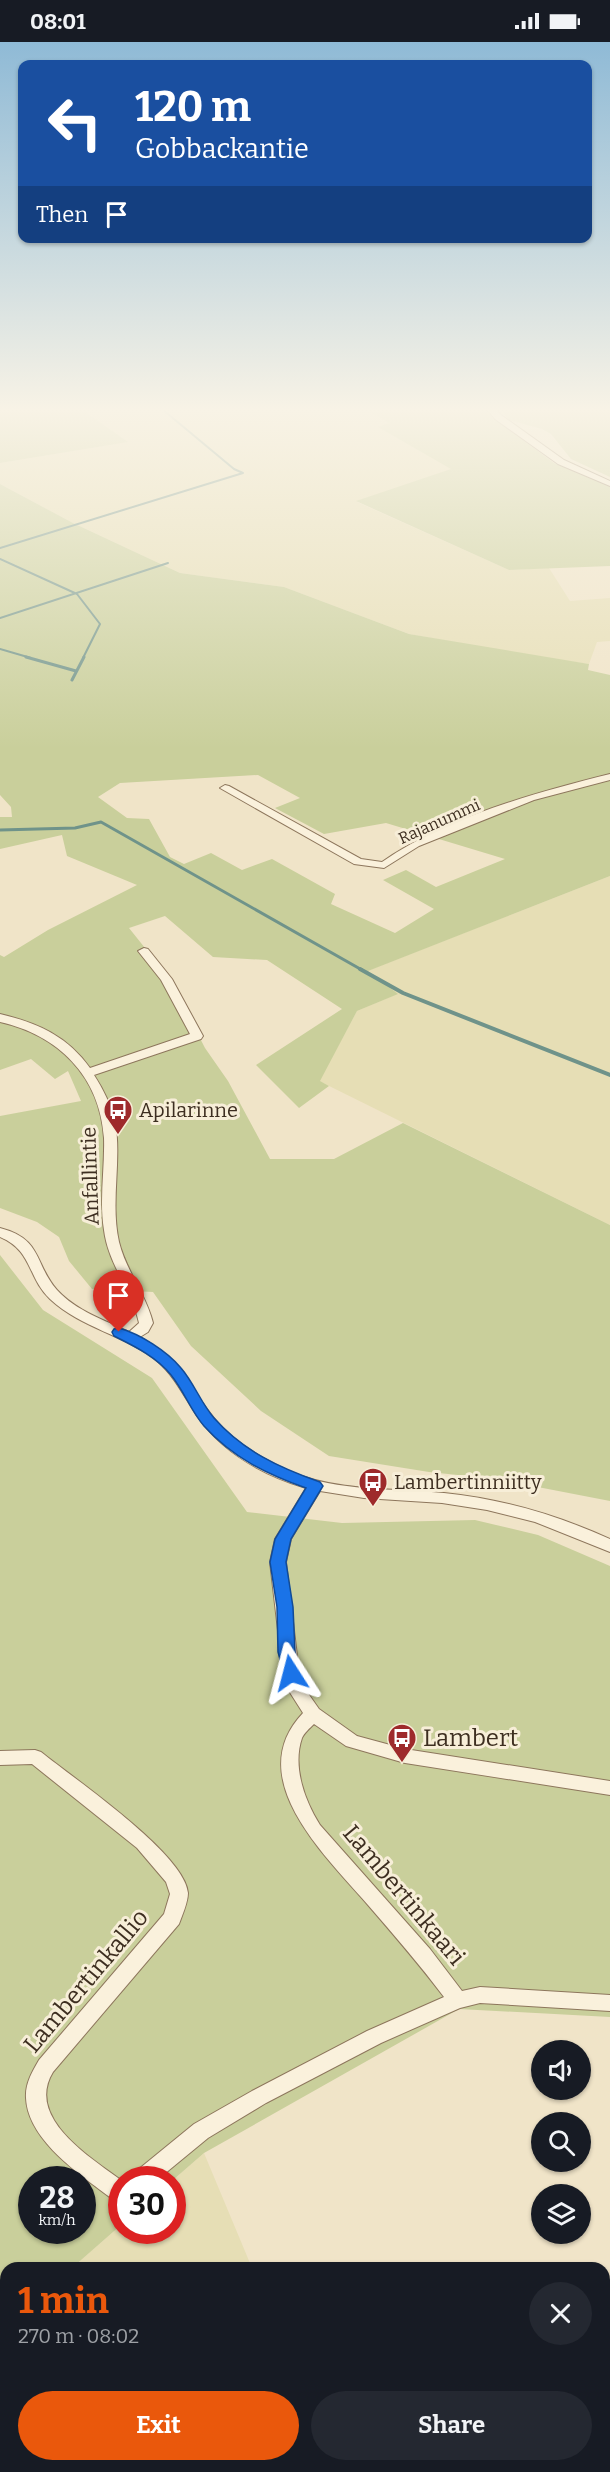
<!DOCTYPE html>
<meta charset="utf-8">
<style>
:root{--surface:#171b24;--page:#242831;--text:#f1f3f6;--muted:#9ea1a6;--accent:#ea580c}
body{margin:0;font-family:Bitter,serif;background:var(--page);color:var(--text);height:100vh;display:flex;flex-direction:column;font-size:22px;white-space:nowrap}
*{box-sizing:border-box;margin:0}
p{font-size:20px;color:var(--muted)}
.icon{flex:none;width:33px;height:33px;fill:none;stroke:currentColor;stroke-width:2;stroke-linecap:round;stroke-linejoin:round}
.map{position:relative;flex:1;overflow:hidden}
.sheet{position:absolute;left:0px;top:2220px;width:610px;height:210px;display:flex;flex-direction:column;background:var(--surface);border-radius:18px 18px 0 0;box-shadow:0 2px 4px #0004}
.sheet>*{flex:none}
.guide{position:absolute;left:18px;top:18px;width:574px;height:183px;border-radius:12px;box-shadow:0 2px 4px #0004;background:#1a4fa0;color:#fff;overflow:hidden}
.controls{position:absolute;left:531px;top:1998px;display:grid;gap:12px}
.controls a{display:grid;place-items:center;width:60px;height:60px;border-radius:50%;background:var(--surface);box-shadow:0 2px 4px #0004;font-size:30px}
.speed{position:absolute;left:18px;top:2124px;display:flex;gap:12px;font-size:30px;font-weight:700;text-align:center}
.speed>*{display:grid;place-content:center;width:78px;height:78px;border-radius:50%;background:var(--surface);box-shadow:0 2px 4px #0004;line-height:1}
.speed small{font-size:15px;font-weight:400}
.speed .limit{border:9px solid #d22;background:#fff;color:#111}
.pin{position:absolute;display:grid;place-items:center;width:51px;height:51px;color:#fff;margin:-62px -26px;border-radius:50% 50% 50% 0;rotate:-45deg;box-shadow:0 0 6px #0007}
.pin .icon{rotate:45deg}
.me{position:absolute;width:66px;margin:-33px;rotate:351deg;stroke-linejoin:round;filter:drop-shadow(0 0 4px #0008)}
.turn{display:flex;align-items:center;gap:21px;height:126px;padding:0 18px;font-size:27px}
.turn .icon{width:78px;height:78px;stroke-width:2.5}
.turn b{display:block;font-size:42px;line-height:51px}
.then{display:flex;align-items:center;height:57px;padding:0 18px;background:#0003;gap:12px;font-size:22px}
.round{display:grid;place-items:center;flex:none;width:63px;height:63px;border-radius:32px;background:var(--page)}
.headline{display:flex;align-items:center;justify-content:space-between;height:102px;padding:0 18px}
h1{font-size:36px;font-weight:700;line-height:45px;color:var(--accent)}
.button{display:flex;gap:12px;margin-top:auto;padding:12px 18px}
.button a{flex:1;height:69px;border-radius:36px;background:var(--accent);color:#fff;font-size:24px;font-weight:700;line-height:69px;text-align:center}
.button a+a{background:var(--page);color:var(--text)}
.status{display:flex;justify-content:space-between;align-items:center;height:42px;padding:0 30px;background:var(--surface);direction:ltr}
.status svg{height:16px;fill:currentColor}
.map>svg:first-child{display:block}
</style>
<div class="status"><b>08:01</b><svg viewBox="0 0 49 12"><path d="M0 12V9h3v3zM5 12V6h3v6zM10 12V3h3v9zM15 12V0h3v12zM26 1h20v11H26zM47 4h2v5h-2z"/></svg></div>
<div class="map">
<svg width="610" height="2430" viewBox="0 0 610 2430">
<rect width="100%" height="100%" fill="#f0e4c8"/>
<path fill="#e6deb5" d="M 81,367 L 365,367 L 390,381 L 379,385 L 452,427 L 357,460 L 509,528 L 549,526 L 570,559 L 610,556 L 610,599 L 597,600 L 589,622 L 531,614 L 409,592 L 284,545 L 180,531 L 73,481 L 0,442 L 0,421 L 127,400 Z
M 610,834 L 610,1183 L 319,1039 L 357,969 L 397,952 L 367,929 Z
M 204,2111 L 252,2226 L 72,2226 L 121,2183 L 122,2188 L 172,2188 L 173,2138 Z
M 610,2376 L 610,2430 L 473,2430 L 488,2424 L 604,2424 L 605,2378 Z
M 137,2424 L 333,2424 L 335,2430 L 140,2430 Z"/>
<path fill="#c9cf9b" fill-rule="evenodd" d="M 0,367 L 81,367 L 128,400 L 0,421 Z
M 365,367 L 487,367 L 493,376 L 554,421 L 610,445 L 610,524 L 509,528 L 356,459 L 451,427 L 378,385 L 389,381 Z
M 500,367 L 610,367 L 610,435 L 571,417 L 551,392 L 542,387 L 509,378 Z
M 0,442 L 73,481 L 180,531 L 284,545 L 409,592 L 589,622 L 588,628 L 610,633 L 610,834 L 368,929 L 398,952 L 357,969 L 320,1039 L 329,1044 L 299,1066 L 256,1023 L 342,967 L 267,918 L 213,915 L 165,874 L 129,886 L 169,936 L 205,1006 L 228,1039 L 270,1117 L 334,1117 L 403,1081 L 610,1183 L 610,1459 L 496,1437 L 429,1430 L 329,1414 L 261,1369 L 191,1304 L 153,1250 L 92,1247 L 69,1219 L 59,1195 L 37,1180 L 0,1166 L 0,1074 L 81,1059 L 68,1029 L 55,1037 L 31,1017 L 0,1028 L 0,913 L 4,915 L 48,888 L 137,843 L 67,814 L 62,793 L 0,807 L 0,775 L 12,775 L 11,765 L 0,753 ZM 258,733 L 300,756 L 275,766 L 324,792 L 386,781 L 505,817 L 436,845 L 406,828 L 383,838 L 434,867 L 395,891 L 331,862 L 335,852 L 272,817 L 242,828 L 211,811 L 184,822 L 170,815 L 149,777 L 127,776 L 98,755 L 120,741 Z
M 0,1213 L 43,1268 L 152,1336 L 247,1470 L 342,1481 L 475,1478 L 538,1493 L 610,1524 L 610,1975 L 459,1967 L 204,2111 L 173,2138 L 122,2138 L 121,2183 L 72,2226 L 6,2226 L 6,2424 L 137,2424 L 140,2430 L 0,2430 ZM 32,2138 L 82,2138 L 82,2188 L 32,2188 Z"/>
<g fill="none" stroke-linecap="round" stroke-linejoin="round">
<path stroke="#6f938a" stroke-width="2" d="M 0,506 L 243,431 L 234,427 L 162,367
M 0,517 L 77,552 L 100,582 L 83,616
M 0,576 L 168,521
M 0,607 L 31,616"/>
<path stroke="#6f938a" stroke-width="3" d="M 26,615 L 76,629
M 72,638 L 84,615
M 0,788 L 75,786 L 101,780 L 362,928"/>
<path stroke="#6f938a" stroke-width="4" d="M 360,927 L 403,951 L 610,1033"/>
<g stroke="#8d765c" stroke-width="2">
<path id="minor" d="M 487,367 L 495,367 L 501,373 L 564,418 L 610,439 L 610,444 L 558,422 L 495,377 Z
M 610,732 L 610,738 L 534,758 L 419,804 L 384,826 L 354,822 L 220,746 L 225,743 L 229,744 L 361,817 L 382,820 C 447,775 534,751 610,732 Z
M 144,906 L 148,907 L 172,937 L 203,994 L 201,997 L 94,1033 C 103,1047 111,1063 115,1079 C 122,1119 110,1160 119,1200 C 126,1229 146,1252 153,1281 L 148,1290 L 140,1295 C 186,1321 188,1347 219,1382 C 239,1404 264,1418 291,1430 C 338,1450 394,1446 444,1451 C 502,1457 557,1473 610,1497 L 610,1510 L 535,1480 L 487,1468 L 442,1461 L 364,1456 L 320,1449 L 291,1497 L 286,1520 L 299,1631 L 305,1647 L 319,1667 L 357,1694 L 405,1707 L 610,1739 L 610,1753 L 405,1721 L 346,1704 L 314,1682 C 310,1686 304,1691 302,1696 C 292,1725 305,1759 320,1783 L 430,1907 L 462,1949 L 480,1945 L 610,1953 L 610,1969 L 480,1961 L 460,1966 L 381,2001 L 266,2061 L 208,2096 L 157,2138 L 131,2138 L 134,2131 L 194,2082 L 252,2049 L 367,1989 L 444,1955 C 420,1923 394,1893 368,1863 C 326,1814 241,1736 303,1671 L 289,1649 L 283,1631 L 270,1520 L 275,1497 L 306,1446 C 263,1433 224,1412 197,1374 C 185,1356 175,1334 157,1319 C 125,1293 81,1286 50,1257 C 27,1235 33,1209 0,1195 L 0,1186 C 43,1197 34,1222 57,1248 C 76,1269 105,1278 129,1290 L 139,1281 C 132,1248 108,1222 104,1188 C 99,1157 105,1127 104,1096 C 100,1034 58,993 0,980 L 0,972 C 38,981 67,994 90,1026 L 190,992 L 161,938 L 138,909 Z
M 35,1708 L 41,1710 C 73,1736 185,1812 188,1851 C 188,1860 182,1874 179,1882 L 53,2030 C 25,2076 90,2115 122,2139 L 122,2162 L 115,2159 C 84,2135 28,2100 26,2056 C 25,2042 32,2030 39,2018 L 164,1872 L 170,1852 L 166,1840 L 137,1806 L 32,1722 L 0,1723 L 0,1709 Z"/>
</g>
<use href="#minor" fill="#faf1dc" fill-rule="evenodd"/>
</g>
<linearGradient id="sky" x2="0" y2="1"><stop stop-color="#8fbad6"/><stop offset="0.52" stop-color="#f8f3e6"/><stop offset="1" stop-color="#f8f3e6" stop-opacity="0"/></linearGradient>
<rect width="610" height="707" fill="url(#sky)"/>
<path fill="#1a73e8" stroke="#114b97" stroke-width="1.5" d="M 119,1286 C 140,1292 167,1309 181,1326 C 194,1341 201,1361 214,1376 C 243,1409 280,1426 320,1440 L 323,1444 L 291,1497 L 286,1520 L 293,1565 L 295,1610 L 300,1631 L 297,1636 L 291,1638 L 285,1636 L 278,1610 L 277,1565 L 270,1520 L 275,1497 L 306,1446 C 266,1432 232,1415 204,1384 C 191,1369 184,1349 171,1333 C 157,1315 134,1304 114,1294 L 112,1290 L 114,1287 Z"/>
<defs>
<g id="bus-pin" transform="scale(1.5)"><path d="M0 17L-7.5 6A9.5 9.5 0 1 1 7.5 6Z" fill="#9e2a2b" stroke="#f7eed8"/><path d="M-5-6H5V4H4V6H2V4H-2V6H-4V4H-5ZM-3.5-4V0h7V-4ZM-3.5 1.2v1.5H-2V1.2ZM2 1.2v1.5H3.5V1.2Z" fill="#fff"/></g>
</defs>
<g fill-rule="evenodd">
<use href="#bus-pin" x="118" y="1068"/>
<use href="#bus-pin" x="373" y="1440"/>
<use href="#bus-pin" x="402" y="1696"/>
</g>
<g text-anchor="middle" stroke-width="6" stroke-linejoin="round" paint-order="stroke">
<g font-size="16" fill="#3d2e20" stroke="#f7eed8">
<text transform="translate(439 779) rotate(-24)" y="6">Rajanummi</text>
</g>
<g font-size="20" fill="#3d2e20" stroke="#f7eed8" text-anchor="start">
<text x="139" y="1075">Apilarinne</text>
<text x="394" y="1447">Lambertinniitty</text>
</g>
<g font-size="20" fill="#3d2e20" stroke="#f7eed8">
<text transform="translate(90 1134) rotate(-92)" y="7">Anfallintie</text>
</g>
<g font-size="24" fill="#3d2e20" stroke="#f7eed8" text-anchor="start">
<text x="423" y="1704">Lambert</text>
</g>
<g font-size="24" fill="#3d2e20" stroke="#f7eed8">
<text transform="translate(404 1853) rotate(50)" y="8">Lambertinkaari</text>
<text transform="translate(86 1939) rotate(-50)" y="8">Lambertinkallio</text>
</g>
</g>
</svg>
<div class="controls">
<a><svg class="icon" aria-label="sound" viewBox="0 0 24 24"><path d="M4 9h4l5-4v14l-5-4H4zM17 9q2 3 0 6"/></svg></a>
<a><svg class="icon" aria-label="search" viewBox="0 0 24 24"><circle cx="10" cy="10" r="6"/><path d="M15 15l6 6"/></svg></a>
<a><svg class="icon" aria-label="layers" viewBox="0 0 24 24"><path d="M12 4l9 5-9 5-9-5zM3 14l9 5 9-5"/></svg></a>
</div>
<div class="speed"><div>28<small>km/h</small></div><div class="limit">30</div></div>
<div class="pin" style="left:119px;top:1290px;background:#d93025"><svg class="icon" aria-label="arrive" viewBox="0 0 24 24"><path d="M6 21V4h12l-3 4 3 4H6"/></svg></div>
<svg class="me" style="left:291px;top:1631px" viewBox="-20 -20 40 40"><path d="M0-17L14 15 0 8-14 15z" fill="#1a73e8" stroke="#fff" stroke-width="4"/></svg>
<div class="guide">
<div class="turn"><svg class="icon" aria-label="left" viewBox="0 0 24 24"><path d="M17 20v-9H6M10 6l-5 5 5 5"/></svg><div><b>120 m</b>Gobbackantie</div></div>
<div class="then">Then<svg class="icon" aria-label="arrive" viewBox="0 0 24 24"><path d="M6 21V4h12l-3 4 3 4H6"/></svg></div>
</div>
<section class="sheet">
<div class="headline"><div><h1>1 min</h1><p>270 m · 08:02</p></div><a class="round"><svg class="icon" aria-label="close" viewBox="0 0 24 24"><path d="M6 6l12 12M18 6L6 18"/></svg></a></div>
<div class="button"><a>Exit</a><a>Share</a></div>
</section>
</div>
